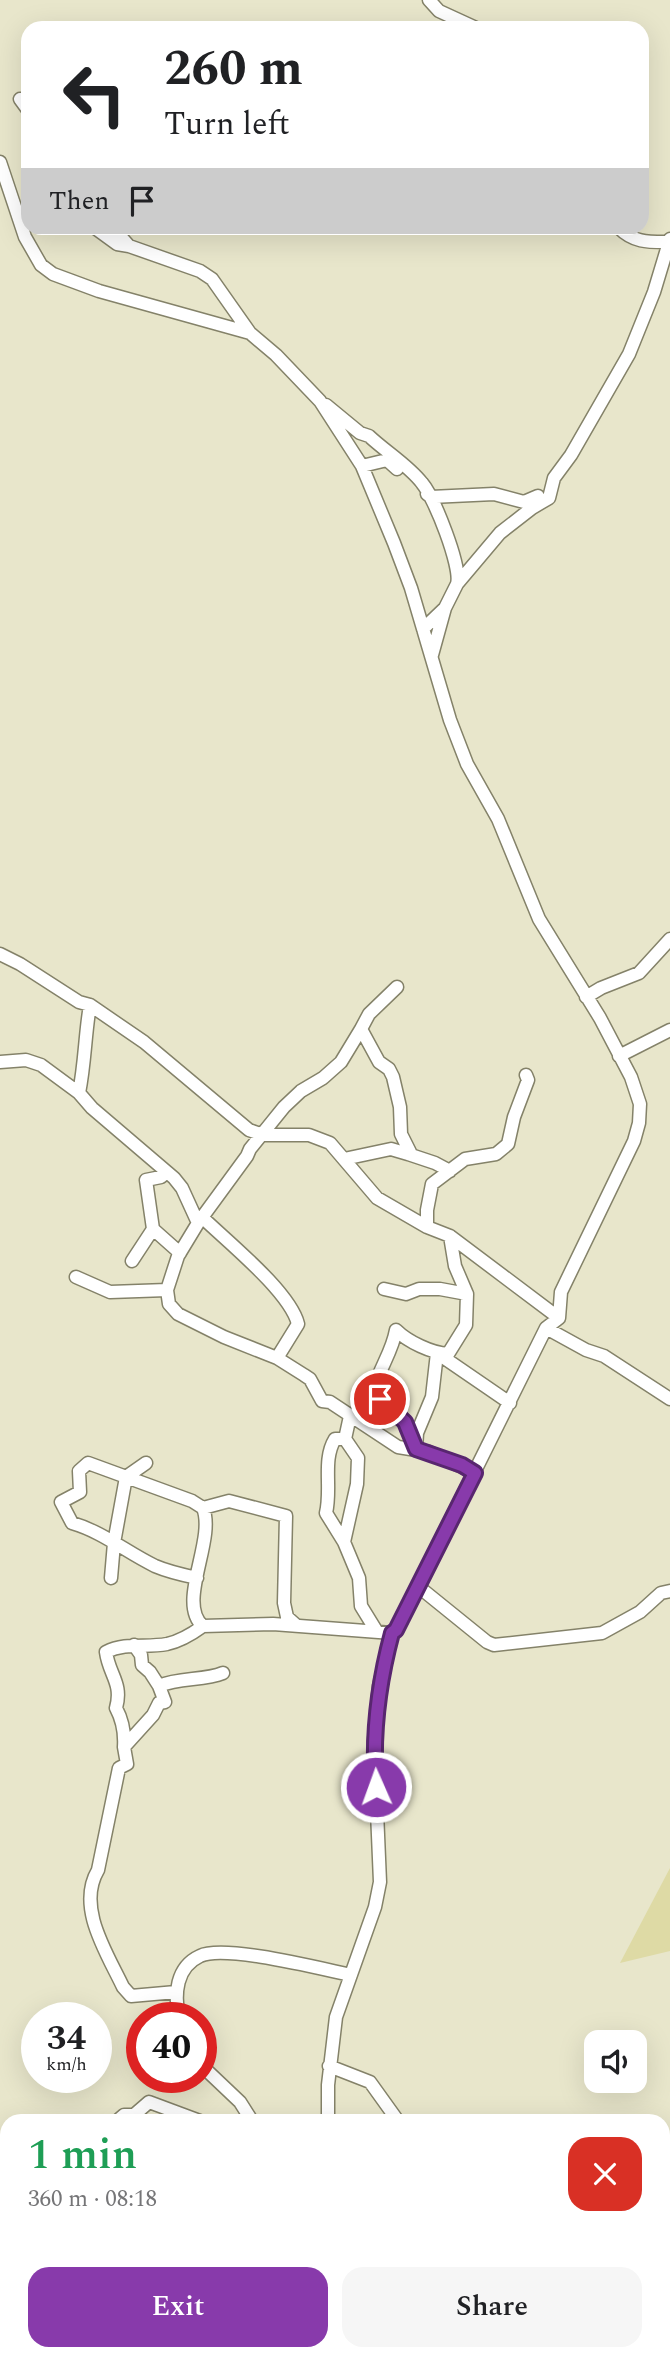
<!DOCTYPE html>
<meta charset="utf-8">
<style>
:root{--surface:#fff;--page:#f6f6f6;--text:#202124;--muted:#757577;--accent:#883aab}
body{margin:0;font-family:Spectral,serif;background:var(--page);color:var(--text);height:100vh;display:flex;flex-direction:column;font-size:26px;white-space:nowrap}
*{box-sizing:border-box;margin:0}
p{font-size:23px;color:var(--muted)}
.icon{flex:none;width:38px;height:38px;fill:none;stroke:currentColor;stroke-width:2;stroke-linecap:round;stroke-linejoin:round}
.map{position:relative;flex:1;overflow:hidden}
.sheet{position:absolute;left:0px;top:2114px;width:670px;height:247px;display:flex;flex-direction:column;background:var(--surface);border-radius:21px 21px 0 0;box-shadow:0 7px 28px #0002}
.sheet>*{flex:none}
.hud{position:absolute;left:21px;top:21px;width:628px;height:214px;border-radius:21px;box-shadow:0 7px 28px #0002;background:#fff;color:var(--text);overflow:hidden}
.tools{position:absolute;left:584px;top:2030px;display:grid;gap:14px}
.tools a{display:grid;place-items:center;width:63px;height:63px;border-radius:14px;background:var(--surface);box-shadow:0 7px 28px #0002;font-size:35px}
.speed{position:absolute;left:21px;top:2002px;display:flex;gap:14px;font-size:35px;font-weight:700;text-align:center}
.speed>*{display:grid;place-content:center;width:91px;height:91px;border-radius:50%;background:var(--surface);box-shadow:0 7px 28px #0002;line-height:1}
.speed small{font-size:18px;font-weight:400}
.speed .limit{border:10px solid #d22;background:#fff;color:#111}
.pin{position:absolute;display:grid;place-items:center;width:60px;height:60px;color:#fff;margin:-30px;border:4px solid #fff;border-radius:50%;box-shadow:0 2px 7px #0007}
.me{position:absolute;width:77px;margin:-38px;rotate:358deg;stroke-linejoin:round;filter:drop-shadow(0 0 5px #0008)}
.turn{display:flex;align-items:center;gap:24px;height:147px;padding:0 28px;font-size:32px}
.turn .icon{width:91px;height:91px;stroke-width:2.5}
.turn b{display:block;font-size:49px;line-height:60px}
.then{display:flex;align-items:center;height:66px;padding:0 28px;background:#0003;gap:14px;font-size:26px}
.round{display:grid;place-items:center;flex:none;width:74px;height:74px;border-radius:21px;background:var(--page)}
.summary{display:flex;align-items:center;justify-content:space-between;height:119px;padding:0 28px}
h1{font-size:42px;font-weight:600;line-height:52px;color:#1e9e55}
.action{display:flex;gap:14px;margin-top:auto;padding:14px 28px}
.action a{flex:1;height:80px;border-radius:21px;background:var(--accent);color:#fff;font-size:28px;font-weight:600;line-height:80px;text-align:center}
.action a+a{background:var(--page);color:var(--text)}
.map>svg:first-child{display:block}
</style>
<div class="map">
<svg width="670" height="2360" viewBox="0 0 670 2360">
<rect width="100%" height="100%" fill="#e8e6cb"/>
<path fill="#dedaa5" d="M 670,1868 L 670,1951 L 620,1963 Z"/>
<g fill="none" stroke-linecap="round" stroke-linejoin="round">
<g stroke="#848269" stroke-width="15">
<path id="minor" d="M 429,0 L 439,11 L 476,28
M 20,99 L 28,110
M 0,162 L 25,237 L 41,265 L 53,274 L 99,291 L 250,333 L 276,355 L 320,401 L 362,466 L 394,543 L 411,588 L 450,720 L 467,764 L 498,819 L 539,919 L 600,1018 L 631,1077 L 640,1104 L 639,1123 L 634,1141 L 561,1292 L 559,1318 L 546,1328 L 396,1630 L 392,1633 L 379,1686 L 374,1741 L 380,1882 L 375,1907 L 336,2017 L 328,2085 L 328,2121
M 95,228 L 117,244 L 129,246 L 200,271 L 212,279 L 250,333
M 117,228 L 121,237 L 129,246
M 619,228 C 634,243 649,242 669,242
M 326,405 L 360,433 L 369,436 C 386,452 408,465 422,483 C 434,497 462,567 457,584
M 362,466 L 387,460 L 397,469
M 427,494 L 431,497 L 494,494 L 524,502 L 538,496
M 423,629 L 445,608 L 457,584 L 500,533 L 532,508 L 549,498 L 554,478 L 571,455 L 629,354 L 654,292 L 670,239
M 432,655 L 445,608
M 0,954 L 20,964 L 79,1002 L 90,1005 L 144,1042 L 249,1130 L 263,1135 L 309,1135 L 330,1143 L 377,1198 L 427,1227 L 450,1236 L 559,1318
M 586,997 L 601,988 L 639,973 L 670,939
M 361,1029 L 341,1062 L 323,1078 L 301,1091 L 284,1107 L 250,1149 L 247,1156 L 198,1223 L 178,1256 L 167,1290 L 169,1304 L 178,1314 L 224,1337 L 277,1358 L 304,1375 L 310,1379 L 322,1401 L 330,1402 L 398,1447 L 429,1452 L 475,1473
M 619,1056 L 670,1030
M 0,1062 L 26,1060 L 41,1065 L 79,1093 L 92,1108 L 174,1178 L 182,1188 L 198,1223
M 79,1093 C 85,1063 85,1034 90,1005
M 408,1154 L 435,1163 L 450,1171
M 344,1159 L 391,1149 L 408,1154 L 410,1152 L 401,1134 L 400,1107 L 393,1077 L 389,1069 L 379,1062 L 361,1029 L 369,1014 L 397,987
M 167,1172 L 161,1177 L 146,1180 L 153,1229 L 180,1253
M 203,1218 C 229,1243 290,1292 298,1324 L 277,1358
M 427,1227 L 427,1210 L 432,1184 L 465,1159 L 496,1154 L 508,1144 L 514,1117 L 528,1080 L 526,1075
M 450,1236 L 455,1266 L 467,1294 L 466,1325 L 448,1354 C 432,1353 408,1342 396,1330 C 392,1353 379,1368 374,1390 L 405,1422 L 416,1449 L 417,1433 L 432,1397 L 437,1353 L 510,1403
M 132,1261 L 153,1229
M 76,1277 L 110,1292 L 167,1290
M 384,1289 L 406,1294 L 419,1289 L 440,1289 L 467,1294
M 546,1328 L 586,1350 L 604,1356 L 670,1399
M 345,1439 L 335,1439 C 322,1460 332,1488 326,1513 L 344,1542 L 359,1578 L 361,1606 L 377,1632
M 203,1508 L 229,1501 L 286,1516 L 284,1603 L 287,1617 L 296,1625
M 344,1542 L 357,1484 L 358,1458 L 345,1439 L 350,1416
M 111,1578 L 114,1543 L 126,1477 L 146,1463
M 197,1578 C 183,1575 169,1572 155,1566 C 126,1552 103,1532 72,1523 L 61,1502 L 80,1492 L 79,1471 L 88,1463 L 192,1501 L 203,1508 C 216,1540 176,1603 203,1626 L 273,1624 L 392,1633
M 419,1587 L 487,1642 L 494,1645 L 602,1633 L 640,1612 L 661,1593 L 670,1591
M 134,1645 L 141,1655 L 142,1665 L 150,1672 L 159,1686 C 179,1677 204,1681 223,1673
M 159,1686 L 165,1702 L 159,1703 L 153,1715 L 124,1747 L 127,1764 L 119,1768 L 98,1870 C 76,1907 107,1953 123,1987 L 131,1996 L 176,1992
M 124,1747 C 125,1732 123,1721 116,1708 C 123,1683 109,1675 106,1652 C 126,1642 146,1648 167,1644 C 181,1641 192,1634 203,1626
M 179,2018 C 174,1994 176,1967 200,1956 C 224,1944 322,1969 351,1975
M 201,2065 L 240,2102 L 252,2121
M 329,2066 L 370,2082 L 398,2121
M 117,2121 L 124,2115 L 134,2115 L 149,2102 L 200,2121
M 663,2225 L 670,2223
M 0,2342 L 7,2333
M 0,2352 L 7,2350
M 65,2354 L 68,2360
M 426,2354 L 428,2360"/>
</g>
<use href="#minor" stroke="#fff" stroke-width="12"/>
</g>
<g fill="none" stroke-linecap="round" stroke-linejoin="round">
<g stroke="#58266f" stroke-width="18">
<path id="route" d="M 376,1787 C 372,1734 378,1685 392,1633 L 396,1630 L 475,1473 L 462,1465 L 416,1449 L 405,1422 L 380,1399"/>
</g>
<use href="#route" stroke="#883aab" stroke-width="12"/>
</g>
</svg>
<div class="tools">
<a><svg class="icon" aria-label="sound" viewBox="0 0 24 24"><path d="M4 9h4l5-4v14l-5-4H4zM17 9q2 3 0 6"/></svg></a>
</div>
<div class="speed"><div>34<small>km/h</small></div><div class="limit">40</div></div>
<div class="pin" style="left:380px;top:1399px;background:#d93025"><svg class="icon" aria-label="arrive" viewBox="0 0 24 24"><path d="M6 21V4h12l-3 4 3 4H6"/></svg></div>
<svg class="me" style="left:376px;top:1787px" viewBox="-20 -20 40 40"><circle r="17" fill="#883aab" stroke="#fff" stroke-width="3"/><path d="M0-11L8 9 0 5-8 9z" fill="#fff"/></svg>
<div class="hud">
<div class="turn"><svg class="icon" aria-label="left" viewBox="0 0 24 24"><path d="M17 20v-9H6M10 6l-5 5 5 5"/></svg><div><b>260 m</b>Turn left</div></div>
<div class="then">Then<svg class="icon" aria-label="arrive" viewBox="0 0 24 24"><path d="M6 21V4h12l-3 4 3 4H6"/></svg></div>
</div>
<section class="sheet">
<div class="summary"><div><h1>1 min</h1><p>360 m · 08:18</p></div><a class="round" style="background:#d93025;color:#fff"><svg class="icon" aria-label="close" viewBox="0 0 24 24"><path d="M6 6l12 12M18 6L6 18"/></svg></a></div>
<div class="action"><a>Exit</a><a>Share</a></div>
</section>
</div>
